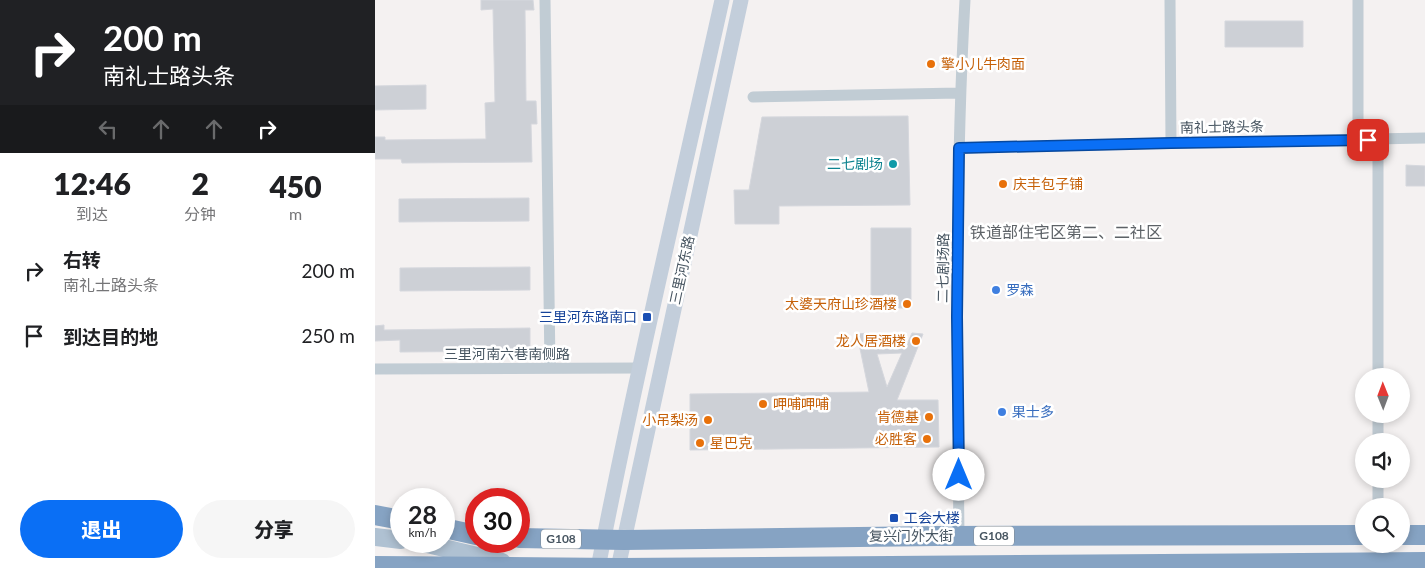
<!DOCTYPE html>
<html lang="zh">
<meta charset="utf-8">
<style>
:root{--surface:#fff;--page:#f6f6f6;--text:#202124;--muted:#757577;--accent:#0a6ff5}
body{margin:0;font-family:Lato,"Noto Sans SC",sans-serif;background:var(--page);color:var(--text);height:100vh;display:flex;flex-direction:column;font-size:19px;white-space:nowrap}
*{box-sizing:border-box;margin:0}
p{font-size:16px;color:var(--muted)}
.icon{flex:none;width:28px;height:28px;fill:none;stroke:currentColor;stroke-width:2;stroke-linecap:round;stroke-linejoin:round}
.map{position:relative;flex:1;overflow:hidden}
.drawer{display:flex;flex-direction:column;background:var(--surface);width:375px}
.drawer>*{flex:none}
.guide{background:#202124;color:#fff;overflow:hidden}
.needle{width:32px;rotate:359deg}
.controls{position:absolute;left:980px;top:368px;display:grid;gap:10px}
.controls a{display:grid;place-items:center;width:55px;height:55px;border-radius:50%;background:var(--surface);box-shadow:0 2px 8px #0003;font-size:25px}
.speed{position:absolute;left:15px;top:488px;display:flex;gap:10px;font-size:25px;font-weight:700;text-align:center}
.speed>*{display:grid;place-content:center;width:65px;height:65px;border-radius:50%;background:var(--surface);box-shadow:0 2px 8px #0003;line-height:1}
.speed small{font-size:12px;font-weight:400}
.speed .limit{border:8px solid #d22;background:#fff;color:#111}
.pin{position:absolute;display:grid;place-items:center;width:42px;height:42px;color:#fff;margin:-21px;border-radius:10px;box-shadow:0 2px 8px #0006}
.me{position:absolute;width:55px;margin:-28px;rotate:0deg;stroke-linejoin:round;filter:drop-shadow(0 0 4px #0008)}
.turn{display:flex;align-items:center;gap:18px;height:105px;padding:0 20px;font-size:22px}
.turn .icon{width:65px;height:65px;stroke-width:2.5}
.turn b{display:block;font-size:35px;line-height:42px}
.lanes{display:flex;align-items:center;height:48px;padding:0 20px;background:#0003;justify-content:center;gap:25px;direction:ltr}
.lanes .off{opacity:.35}
.eta{display:flex;justify-content:space-evenly;align-items:center;height:85px;text-align:center}
.eta b{font-size:30px;font-weight:800;line-height:35px}
.primary-button{display:flex;gap:10px;margin-top:auto;padding:10px 20px}
.primary-button a{flex:1;height:58px;border-radius:30px;background:var(--accent);color:#fff;font-size:20px;font-weight:800;line-height:58px;text-align:center}
.primary-button a+a{background:var(--page);color:var(--text)}
ul{padding:0;list-style:none}
li{display:flex;align-items:center;gap:15px;height:65px;padding:0 20px}
li div{flex:1}
li b{display:block;font-size:19px}
li em{font-style:normal}
main{display:flex;flex:1;min-height:0}
.map>svg:first-child{display:block}
</style>
<main>
<section class="drawer">
<div class="guide">
<div class="turn"><svg class="icon" aria-label="right" viewBox="0 0 24 24"><path d="M7 20v-9h11M14 6l5 5-5 5"/></svg><div><b>200 m</b>南礼士路头条</div></div>
<div class="lanes"><svg class="icon off" aria-label="left" viewBox="0 0 24 24"><path d="M17 20v-9H6M10 6l-5 5 5 5"/></svg><svg class="icon off" aria-label="ahead" viewBox="0 0 24 24"><path d="M12 20V5M6 11l6-6 6 6"/></svg><svg class="icon off" aria-label="ahead" viewBox="0 0 24 24"><path d="M12 20V5M6 11l6-6 6 6"/></svg><svg class="icon" aria-label="right" viewBox="0 0 24 24"><path d="M7 20v-9h11M14 6l5 5-5 5"/></svg></div>
</div>
<div class="eta">
<div><b>12:46</b><p>到达</p></div>
<div><b>2</b><p>分钟</p></div>
<div><b>450</b><p>m</p></div>
</div>
<ul>
<li><svg class="icon" aria-label="right" viewBox="0 0 24 24"><path d="M7 20v-9h11M14 6l5 5-5 5"/></svg><div><b>右转</b><p>南礼士路头条</p></div><em>200 m</em></li>
<li><svg class="icon" aria-label="arrive" viewBox="0 0 24 24"><path d="M6 21V4h12l-3 4 3 4H6"/></svg><div><b>到达目的地</b></div><em>250 m</em></li>
</ul>
<div class="primary-button"><a>退出</a><a>分享</a></div>
</section>
<div class="map">
<svg width="1050" height="568" viewBox="0 0 1050 568">
<rect width="100%" height="100%" fill="#f4f1f1"/>
<path fill="#cdd0d6" stroke="#d5d7dd" fill-rule="evenodd" d="M 106,0 L 158,0 L 159,10 L 150,10 L 151,101 L 161,101 L 162,124 L 156,124 L 157,162 L 27,163 L 26,159 L 0,159 L 0,137 L 10,137 L 10,140 L 111,139 L 110,103 L 120,102 L 118,9 L 106,10 Z
M 850,21 L 928,21 L 928,47 L 850,47 Z
M 51,85 L 51,109 L 0,110 L 0,86 Z
M 533,116 L 535,205 L 404,206 L 404,224 L 360,224 L 359,190 L 374,190 L 387,117 Z
M 1031,165 L 1050,166 L 1050,186 L 1031,186 Z
M 154,198 L 154,221 L 24,222 L 24,199 Z
M 496,228 L 536,228 L 536,308 L 496,308 Z
M 155,267 L 155,290 L 25,291 L 25,268 Z
M 9,325 L 9,330 L 155,328 L 155,351 L 25,352 L 25,340 L 0,341 L 0,326 Z
M 494,333 L 496,343 L 533,342 L 537,333 L 548,334 L 522,400 L 563,400 L 564,447 L 315,450 L 315,394 L 494,392 L 482,334 ZM 527,353 L 512,387 L 502,354 Z"/>
<g fill="none" stroke-linecap="round" stroke-linejoin="round">
<path stroke="#c1ccd4" stroke-width="11" d="M 170,0 L 175,368
M 795,0 L 796,143
M 983,0 L 983,141
M 378,97 L 584,93
M 584,148 L 796,143 L 1050,138
M 0,369 L 265,368
M 1003,376 L 1003,140
M 1003,441 L 1003,414
M 1003,506 L 1003,479
M 584,536 C 582,358 580,178 590,0"/>
<path stroke="#c3cedb" stroke-width="15" d="M 223,568 C 260,378 305,189 347,0
M 243,568 L 366,0"/>
<path stroke="#afc1d2" stroke-width="18" d="M 0,537 L 26,540
M 40,541 L 127,562"/>
<path stroke="#86a3c3" stroke-width="20" d="M 0,515 L 26,520
M 69,528 L 101,535
M 1026,535 L 1050,535
M 144,538 L 249,540 L 561,536 L 989,535
M 0,566 L 243,568 L 1050,562"/>
</g>
<g fill="none" stroke-linecap="round" stroke-linejoin="round">
<g stroke="#06489f" stroke-width="12">
<path id="route" d="M 584,475 L 582,317 L 584,148 L 796,143 L 993,140"/>
</g>
<use href="#route" stroke="#0a6ff5" stroke-width="9"/>
</g>
<g fill="#e8710a" stroke="#fff" stroke-width="2">
<circle cx="556" cy="64" r="5"/>
<circle cx="628" cy="184" r="5"/>
<circle cx="532" cy="304" r="5"/>
<circle cx="541" cy="341" r="5"/>
<circle cx="388" cy="404" r="5"/>
<circle cx="554" cy="417" r="5"/>
<circle cx="333" cy="420" r="5"/>
<circle cx="552" cy="439" r="5"/>
<circle cx="325" cy="443" r="5"/>
</g>
<circle fill="#0f9aa8" stroke="#fff" stroke-width="2" cx="518" cy="164" r="5"/>
<g fill="#3f7fe0" stroke="#fff" stroke-width="2">
<circle cx="621" cy="290" r="5"/>
<circle cx="627" cy="412" r="5"/>
</g>
<g fill="#1a4fb4" stroke="#fff" stroke-width="2">
<rect x="267" y="312" width="10" height="10" rx="2.5"/>
<rect x="514" y="513" width="10" height="10" rx="2.5"/>
</g>
<g text-anchor="middle" stroke-width="5" stroke-linejoin="round" paint-order="stroke">
<g fill="#fff" stroke="#7e8890" stroke-width="1">
<rect x="599" y="526.5" width="40" height="19" rx="4"/>
<rect x="166" y="529.5" width="40" height="19" rx="4"/>
</g>
<g font-size="12" font-weight="bold" fill="#475561">
<text x="619" y="540">G108</text>
<text x="186" y="543">G108</text>
</g>
<g font-size="14" fill="#c56008" stroke="#fff" text-anchor="end">
<text x="566" y="69" text-anchor="start">擎小儿牛肉面</text>
<text x="638" y="189" text-anchor="start">庆丰包子铺</text>
<text x="522" y="309">太婆天府山珍酒楼</text>
<text x="531" y="346">龙人居酒楼</text>
<text x="398" y="409" text-anchor="start">呷哺呷哺</text>
<text x="544" y="422">肯德基</text>
<text x="323" y="425">小吊梨汤</text>
<text x="542" y="444">必胜客</text>
<text x="335" y="448" text-anchor="start">星巴克</text>
</g>
<g font-size="14" fill="#475561" stroke="#fff">
<text transform="translate(847 127) rotate(-1)" y="5">南礼士路头条</text>
<text transform="translate(568 268) rotate(-89)" y="5">二七剧场路</text>
<text transform="translate(307 270) rotate(-78)" y="5">三里河东路</text>
<text x="132" y="359">三里河南六巷南侧路</text>
<text x="536" y="541">复兴门外大街</text>
</g>
<g font-size="14" fill="#0d838f" stroke="#fff" text-anchor="end">
<text x="508" y="169">二七剧场</text>
</g>
<g font-size="14" fill="#366cbe" stroke="#fff" text-anchor="start">
<text x="631" y="295">罗森</text>
<text x="637" y="417">果士多</text>
</g>
<g font-size="14" fill="#164399" stroke="#fff" text-anchor="end">
<text x="262" y="322">三里河东路南口</text>
<text x="529" y="523" text-anchor="start">工会大楼</text>
</g>
<g font-size="16" fill="#5d6267" stroke="#fff">
<text x="691" y="238">铁道部住宅区第二、二社区</text>
</g>
</g>
</svg>
<div class="controls">
<a><svg class="needle" viewBox="-14 -14 28 28"><path d="M0-13l5 13h-10z" fill="#e53935"/><path d="M0 13l5-13h-10z" fill="#757577"/></svg></a>
<a><svg class="icon" aria-label="sound" viewBox="0 0 24 24"><path d="M4 9h4l5-4v14l-5-4H4zM17 9q2 3 0 6"/></svg></a>
<a><svg class="icon" aria-label="search" viewBox="0 0 24 24"><circle cx="10" cy="10" r="6"/><path d="M15 15l6 6"/></svg></a>
</div>
<div class="speed"><div>28<small>km/h</small></div><div class="limit">30</div></div>
<div class="pin" style="left:993px;top:140px;background:#d93025"><svg class="icon" aria-label="arrive" viewBox="0 0 24 24"><path d="M6 21V4h12l-3 4 3 4H6"/></svg></div>
<svg class="me" style="left:584px;top:475px" viewBox="-20 -20 40 40"><circle r="19" fill="#fff"/><path d="M0-13L10 11 0 6-10 11z" fill="#0a6ff5"/></svg>
</div>
</main>
